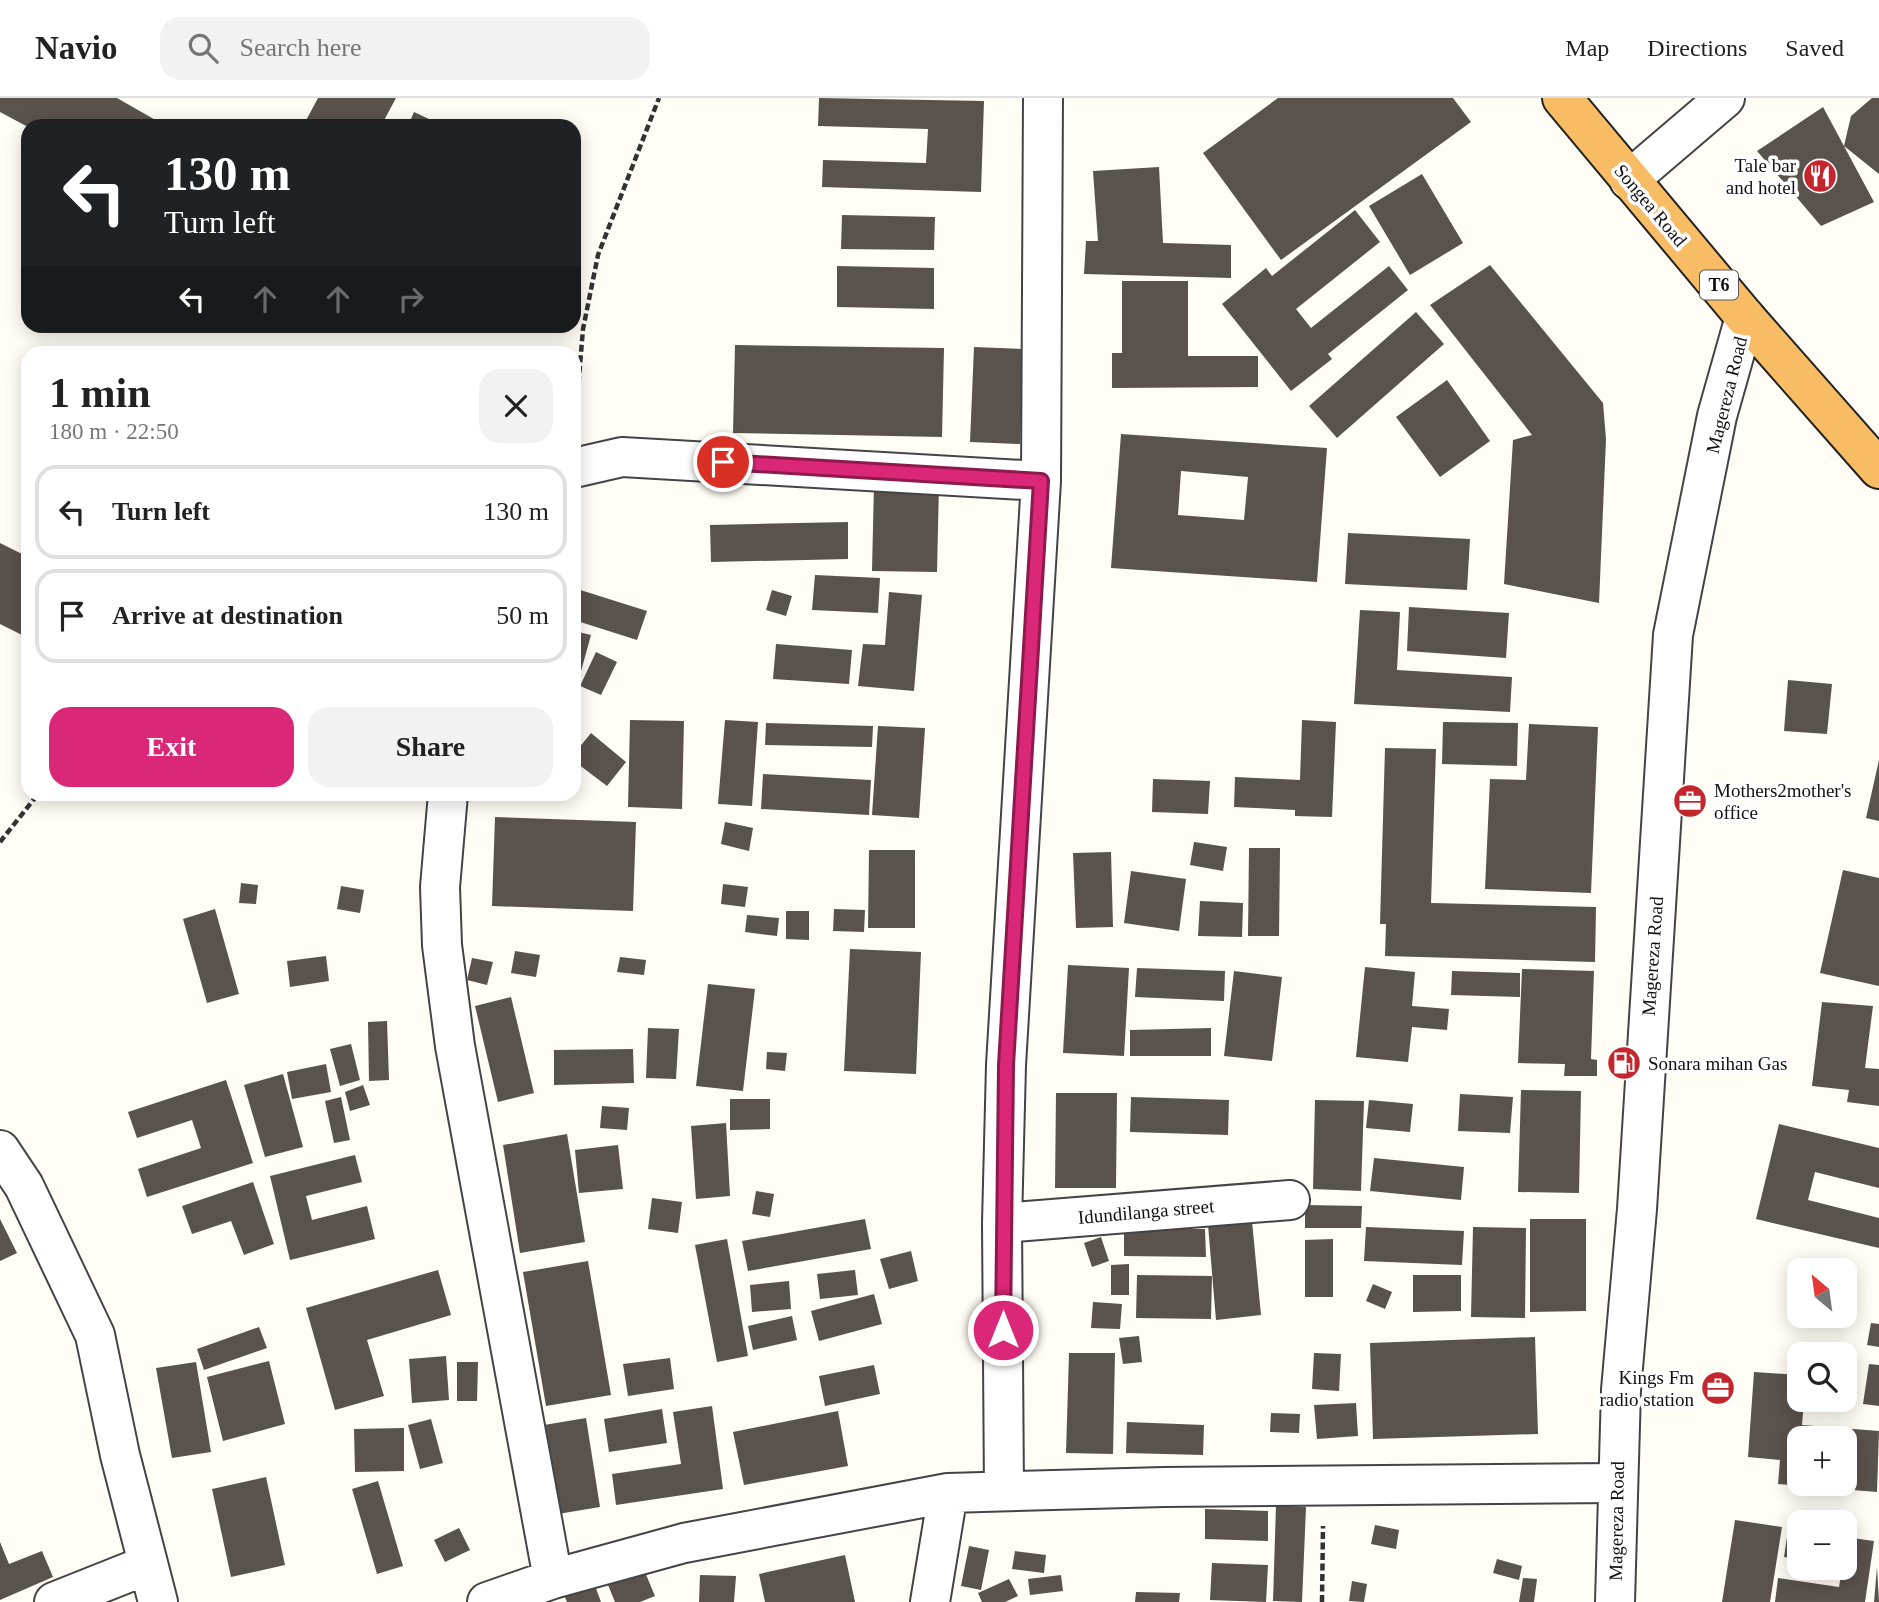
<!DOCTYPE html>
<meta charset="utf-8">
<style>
:root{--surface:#fff;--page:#f2f2f2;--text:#222;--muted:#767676;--line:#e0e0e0;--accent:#db2777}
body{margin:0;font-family:"Times New Roman",serif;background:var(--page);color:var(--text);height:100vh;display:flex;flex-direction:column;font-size:26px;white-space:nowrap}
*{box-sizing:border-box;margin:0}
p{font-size:23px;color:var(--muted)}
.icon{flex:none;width:38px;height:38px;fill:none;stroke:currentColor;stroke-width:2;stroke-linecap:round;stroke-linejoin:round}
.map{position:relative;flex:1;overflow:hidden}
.side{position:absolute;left:21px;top:248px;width:560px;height:455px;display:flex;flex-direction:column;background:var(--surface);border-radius:21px;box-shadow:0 4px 18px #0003}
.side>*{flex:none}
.guide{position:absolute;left:21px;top:21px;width:560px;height:214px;border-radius:21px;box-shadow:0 4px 18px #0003;background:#202124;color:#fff;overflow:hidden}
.needle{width:46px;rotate:331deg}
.buttons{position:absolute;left:1787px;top:1160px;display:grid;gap:14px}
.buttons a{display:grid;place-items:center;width:70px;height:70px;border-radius:14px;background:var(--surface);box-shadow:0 4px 18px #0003;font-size:35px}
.pin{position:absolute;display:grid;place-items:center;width:60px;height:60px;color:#fff;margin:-30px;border:4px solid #fff;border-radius:50%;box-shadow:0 2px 7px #0007}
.me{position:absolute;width:77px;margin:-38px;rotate:0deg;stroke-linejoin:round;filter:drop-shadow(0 0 5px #0008)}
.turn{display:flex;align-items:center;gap:24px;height:147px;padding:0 28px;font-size:32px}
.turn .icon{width:91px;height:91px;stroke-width:2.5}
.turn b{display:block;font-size:49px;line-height:60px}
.lanes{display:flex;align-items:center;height:66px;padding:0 28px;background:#0003;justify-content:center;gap:35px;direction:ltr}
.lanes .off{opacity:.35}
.round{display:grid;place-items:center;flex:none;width:74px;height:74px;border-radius:21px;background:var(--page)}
.head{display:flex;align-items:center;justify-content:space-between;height:119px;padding:0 28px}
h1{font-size:42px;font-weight:600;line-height:52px}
.button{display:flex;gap:14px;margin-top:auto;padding:14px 28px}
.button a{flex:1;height:80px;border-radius:21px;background:var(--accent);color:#fff;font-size:28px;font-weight:600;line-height:80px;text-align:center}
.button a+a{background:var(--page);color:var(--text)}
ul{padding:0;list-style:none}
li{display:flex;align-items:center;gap:21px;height:94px;margin:0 14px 10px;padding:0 14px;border:4px solid var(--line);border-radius:21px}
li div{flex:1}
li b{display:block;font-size:26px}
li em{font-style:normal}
header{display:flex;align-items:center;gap:42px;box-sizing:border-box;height:98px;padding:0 35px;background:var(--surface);border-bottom:2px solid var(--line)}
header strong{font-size:33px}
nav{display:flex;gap:38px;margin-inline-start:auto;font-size:24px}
.search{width:490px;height:63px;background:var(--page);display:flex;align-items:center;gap:18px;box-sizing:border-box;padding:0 24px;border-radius:21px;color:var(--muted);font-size:26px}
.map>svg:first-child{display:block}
</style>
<header>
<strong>Navio</strong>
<div class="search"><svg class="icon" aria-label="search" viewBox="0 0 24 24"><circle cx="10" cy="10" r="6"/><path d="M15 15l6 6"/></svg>Search here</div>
<nav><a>Map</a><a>Directions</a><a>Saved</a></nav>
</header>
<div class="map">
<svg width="1879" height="1504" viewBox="0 0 1879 1504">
<rect width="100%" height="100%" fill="#fffdf5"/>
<path fill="#5a524d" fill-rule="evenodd" d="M 0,0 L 117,0 L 166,28 L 28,29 L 0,14 Z
M 318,0 L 396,0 L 381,28 L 303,28 Z
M 819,0 L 984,3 L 981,94 L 822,89 L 823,62 L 926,65 L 928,31 L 818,28 Z
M 1278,0 L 1453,0 L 1471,24 L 1281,162 L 1203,55 Z
M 1872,0 L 1879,0 L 1879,76 L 1844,48 L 1851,18 Z
M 1823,9 L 1874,104 L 1821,128 L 1757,53 Z
M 414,14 L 444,28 L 408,28 Z
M 1159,69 L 1163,145 L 1231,147 L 1231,180 L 1084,176 L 1086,143 L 1098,143 L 1093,73 Z
M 1422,76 L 1463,145 L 1410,177 L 1369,108 Z
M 1355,112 L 1380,144 L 1296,211 L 1311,230 L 1389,168 L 1408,192 L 1328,256 L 1332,261 L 1291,293 L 1222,206 L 1266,170 L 1272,178 Z
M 842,117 L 935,119 L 934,152 L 841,151 Z
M 1490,167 L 1603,305 L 1606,341 L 1599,505 L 1504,486 L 1513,342 L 1532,337 L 1430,207 Z
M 837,168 L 934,170 L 934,211 L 837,209 Z
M 1122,183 L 1188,183 L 1188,258 L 1258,258 L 1258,289 L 1112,290 L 1112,255 L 1122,255 Z
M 1416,214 L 1444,246 L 1337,340 L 1309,308 Z
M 735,247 L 944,250 L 942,339 L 733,335 Z
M 974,249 L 1024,251 L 1020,346 L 970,344 Z
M 1447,282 L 1490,343 L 1440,379 L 1396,319 Z
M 1121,336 L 1327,350 L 1317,484 L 1111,470 ZM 1181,373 L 1248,379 L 1244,422 L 1178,417 Z
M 874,386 L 939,386 L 937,474 L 872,473 Z
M 848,424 L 848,461 L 711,464 L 710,427 Z
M 1348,435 L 1470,441 L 1467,492 L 1345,486 Z
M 0,445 L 28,459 L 28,540 L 0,526 Z
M 815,477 L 880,480 L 878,515 L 812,512 Z
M 574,490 L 647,513 L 637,542 L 574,522 Z
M 772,492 L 792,498 L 786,518 L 766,512 Z
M 889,494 L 922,497 L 914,593 L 858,588 L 863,546 L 885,547 Z
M 1409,509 L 1509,515 L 1506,560 L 1407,553 Z
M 1360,512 L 1400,514 L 1397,572 L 1512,579 L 1510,614 L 1354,606 Z
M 574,533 L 591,537 L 578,584 L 574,582 Z
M 776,546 L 852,552 L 849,586 L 773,581 Z
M 596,554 L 617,564 L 601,597 L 580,588 Z
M 1788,582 L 1832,586 L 1827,636 L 1784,633 Z
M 630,622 L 684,623 L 682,711 L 628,709 Z
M 725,622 L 758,624 L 752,708 L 718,706 Z
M 1302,622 L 1336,624 L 1332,719 L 1295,718 L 1295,712 L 1234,709 L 1235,679 L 1300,682 Z
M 1443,624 L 1518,625 L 1517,668 L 1442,666 Z
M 766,625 L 873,628 L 872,649 L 765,647 Z
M 1529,626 L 1598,629 L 1591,795 L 1485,791 L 1490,681 L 1526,682 Z
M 878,628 L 925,630 L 919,720 L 872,717 Z
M 591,635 L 626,664 L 607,688 L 574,663 L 574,656 Z
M 1385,650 L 1436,651 L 1431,805 L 1596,809 L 1595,864 L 1385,858 L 1386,826 L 1380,826 Z
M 1879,662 L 1879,723 L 1866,720 Z
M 763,676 L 871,682 L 869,717 L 761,711 Z
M 1153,681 L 1210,683 L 1208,716 L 1152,714 Z
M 495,719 L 636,724 L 633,813 L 492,808 Z
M 725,724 L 753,730 L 749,753 L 721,746 Z
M 1194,744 L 1227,749 L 1223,773 L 1190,767 Z
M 1249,750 L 1280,750 L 1279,838 L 1248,838 Z
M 869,752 L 915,752 L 915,830 L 868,830 Z
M 1111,754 L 1113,829 L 1076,830 L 1073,755 Z
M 1843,772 L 1879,780 L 1879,888 L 1820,875 Z
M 1131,773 L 1186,781 L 1179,833 L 1124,825 Z
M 241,785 L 258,787 L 256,806 L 239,805 Z
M 723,786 L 748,789 L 745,809 L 721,806 Z
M 341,788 L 364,792 L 360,815 L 337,811 Z
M 1200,803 L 1243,805 L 1242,839 L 1198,838 Z
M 215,811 L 239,896 L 207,905 L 183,821 Z
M 834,811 L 865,812 L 864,834 L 833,833 Z
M 786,813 L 809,813 L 809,842 L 786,841 Z
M 747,817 L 779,820 L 777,838 L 745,834 Z
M 850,851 L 921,854 L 916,976 L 844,973 Z
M 515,853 L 540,857 L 536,879 L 511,875 Z
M 326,858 L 329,883 L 290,889 L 287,863 Z
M 620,859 L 646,862 L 644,877 L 617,874 Z
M 472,860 L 493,864 L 487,887 L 467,882 Z
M 1068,867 L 1129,870 L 1124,958 L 1063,955 Z
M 1365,869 L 1415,874 L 1412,908 L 1449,911 L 1447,932 L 1412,929 L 1408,964 L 1356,959 Z
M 1137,870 L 1225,873 L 1224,903 L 1135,899 Z
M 1522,871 L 1594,873 L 1591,961 L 1597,962 L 1597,978 L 1564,978 L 1565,966 L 1518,965 Z
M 1234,873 L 1282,879 L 1272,963 L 1224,958 Z
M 1452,873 L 1520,875 L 1520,899 L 1451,897 Z
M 708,886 L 755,891 L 743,993 L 696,988 Z
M 511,899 L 534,995 L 498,1004 L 475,908 Z
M 1822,904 L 1873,908 L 1865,970 L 1879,971 L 1879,1008 L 1847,1004 L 1849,992 L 1812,988 Z
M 387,923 L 389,982 L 369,983 L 368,924 Z
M 648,930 L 679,931 L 676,981 L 646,980 Z
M 1211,930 L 1211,958 L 1130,958 L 1130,932 Z
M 351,946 L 360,982 L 340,988 L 330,951 Z
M 633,951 L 634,985 L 554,987 L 554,952 Z
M 767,954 L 787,955 L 785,973 L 766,971 Z
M 326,966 L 331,994 L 292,1001 L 287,974 Z
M 283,976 L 303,1049 L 265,1059 L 244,987 Z
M 226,982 L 253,1065 L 147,1099 L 138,1071 L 201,1050 L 192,1022 L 137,1040 L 128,1014 Z
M 363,987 L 370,1007 L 350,1013 L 345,994 Z
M 1521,992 L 1581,993 L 1579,1095 L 1518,1094 Z
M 1056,995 L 1117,995 L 1116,1090 L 1055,1090 Z
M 1460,996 L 1513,999 L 1510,1035 L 1458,1033 Z
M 341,999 L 350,1042 L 334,1045 L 325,1003 Z
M 1131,999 L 1229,1002 L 1228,1037 L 1130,1034 Z
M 730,1001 L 770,1001 L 770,1031 L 730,1032 Z
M 1315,1002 L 1364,1003 L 1361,1093 L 1313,1091 Z
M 1369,1002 L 1413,1006 L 1410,1034 L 1366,1030 Z
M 602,1008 L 629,1010 L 627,1032 L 600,1030 Z
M 726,1025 L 730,1098 L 696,1101 L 691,1028 Z
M 1779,1026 L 1879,1050 L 1879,1090 L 1815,1074 L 1808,1102 L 1879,1120 L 1879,1150 L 1756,1121 Z
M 567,1036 L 585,1144 L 520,1155 L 503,1047 Z
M 618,1047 L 623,1091 L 579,1095 L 575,1052 Z
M 355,1057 L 362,1084 L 306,1098 L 312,1122 L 367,1108 L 375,1141 L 290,1162 L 270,1078 Z
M 1374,1060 L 1464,1069 L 1461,1102 L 1370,1093 Z
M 253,1084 L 274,1146 L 244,1157 L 231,1123 L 192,1136 L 182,1108 Z
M 756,1093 L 774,1096 L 770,1119 L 752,1116 Z
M 652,1100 L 682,1104 L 678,1135 L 648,1131 Z
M 1305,1107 L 1362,1108 L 1361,1130 L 1305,1130 Z
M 0,1121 L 17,1155 L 0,1163 Z
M 865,1121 L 871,1151 L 748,1173 L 742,1143 Z
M 1530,1121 L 1586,1121 L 1586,1213 L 1530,1214 Z
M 1252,1123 L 1261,1217 L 1216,1222 L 1208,1127 Z
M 1366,1129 L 1464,1133 L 1462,1167 L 1364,1163 Z
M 1473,1129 L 1526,1130 L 1525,1220 L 1471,1219 Z
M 1124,1131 L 1205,1131 L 1206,1159 L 1124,1158 Z
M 1101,1139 L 1109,1163 L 1092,1169 L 1084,1145 Z
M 727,1141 L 748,1258 L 717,1264 L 695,1147 Z
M 1333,1141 L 1333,1199 L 1305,1199 L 1305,1142 Z
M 911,1153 L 918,1183 L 889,1191 L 880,1161 Z
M 588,1163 L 611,1297 L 546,1308 L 523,1174 Z
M 1129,1166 L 1129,1197 L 1111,1197 L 1111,1167 Z
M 438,1172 L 451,1217 L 367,1242 L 384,1298 L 335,1312 L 306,1210 Z
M 855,1172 L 858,1197 L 820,1201 L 817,1176 Z
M 1137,1177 L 1212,1178 L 1211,1221 L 1136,1220 Z
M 1413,1177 L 1461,1177 L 1461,1213 L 1413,1214 Z
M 789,1183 L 791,1211 L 752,1214 L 750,1187 Z
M 1373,1186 L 1392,1194 L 1385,1211 L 1366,1203 Z
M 874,1196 L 882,1226 L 819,1243 L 811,1213 Z
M 1093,1204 L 1122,1206 L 1120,1231 L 1091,1230 Z
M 792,1218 L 797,1242 L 753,1252 L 748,1228 Z
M 1871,1225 L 1879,1226 L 1879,1249 L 1867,1247 Z
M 259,1229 L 267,1250 L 204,1272 L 197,1251 Z
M 1139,1238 L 1142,1264 L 1123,1266 L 1119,1240 Z
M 1535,1239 L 1538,1336 L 1373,1341 L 1370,1245 Z
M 1069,1255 L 1115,1255 L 1113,1356 L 1066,1355 Z
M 1314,1255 L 1341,1256 L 1339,1293 L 1312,1291 Z
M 446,1258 L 449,1302 L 412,1305 L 409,1261 Z
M 670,1260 L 674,1291 L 628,1298 L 623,1266 Z
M 269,1263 L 285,1326 L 223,1343 L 207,1279 Z
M 196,1264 L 211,1354 L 172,1360 L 156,1270 Z
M 457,1264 L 478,1264 L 477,1303 L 457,1303 Z
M 1869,1266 L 1879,1267 L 1879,1308 L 1863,1306 Z
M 874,1267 L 880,1296 L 825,1308 L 819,1278 Z
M 1754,1274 L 1799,1277 L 1799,1302 L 1804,1302 L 1802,1327 L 1879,1333 L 1877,1394 L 1778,1386 L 1780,1362 L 1748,1359 ZM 1799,1340 L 1844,1340 L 1844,1386 L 1799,1386 Z
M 1356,1305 L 1358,1338 L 1317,1341 L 1314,1307 Z
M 712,1308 L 723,1391 L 616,1407 L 612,1376 L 681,1366 L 673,1314 Z
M 662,1311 L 667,1345 L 609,1354 L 604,1321 Z
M 838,1313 L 848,1368 L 744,1387 L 733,1334 Z
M 1271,1315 L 1300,1316 L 1299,1335 L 1270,1334 Z
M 586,1320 L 600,1409 L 558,1416 L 544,1327 Z
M 431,1321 L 443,1365 L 420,1371 L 408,1327 Z
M 1127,1324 L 1204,1327 L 1203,1357 L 1126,1355 Z
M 404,1330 L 404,1373 L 355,1374 L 354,1331 Z
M 266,1379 L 285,1467 L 231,1479 L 212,1391 Z
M 378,1383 L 403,1468 L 377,1476 L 352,1391 Z
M 1276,1407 L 1306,1409 L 1302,1504 L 1273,1503 Z
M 1205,1411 L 1268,1413 L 1268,1443 L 1205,1441 Z
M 1735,1422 L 1782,1429 L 1770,1504 L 1722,1504 Z
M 1789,1426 L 1799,1428 L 1799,1461 L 1784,1459 Z
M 1375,1427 L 1399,1432 L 1396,1451 L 1371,1446 Z
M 459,1430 L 470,1452 L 445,1464 L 434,1442 Z
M 1844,1434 L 1853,1435 L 1852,1440 L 1874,1443 L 1865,1504 L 1775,1504 L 1778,1480 L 1839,1489 L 1842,1470 L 1844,1470 Z
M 0,1444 L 9,1466 L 42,1453 L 53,1479 L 0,1502 Z
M 969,1448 L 989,1452 L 981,1492 L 961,1488 Z
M 1015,1453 L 1046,1457 L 1044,1475 L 1012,1471 Z
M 845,1457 L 855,1504 L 765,1504 L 759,1476 Z
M 1497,1461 L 1522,1468 L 1519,1482 L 1493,1475 Z
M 1212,1465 L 1268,1467 L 1266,1504 L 1210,1502 Z
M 642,1467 L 655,1498 L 640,1504 L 615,1504 L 606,1482 Z
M 1877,1469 L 1879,1504 L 1874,1504 Z
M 700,1477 L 736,1478 L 734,1504 L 699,1504 Z
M 1061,1477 L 1063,1493 L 1030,1497 L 1028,1481 Z
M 1523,1480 L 1537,1481 L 1534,1504 L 1519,1504 Z
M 1009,1481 L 1018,1498 L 1005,1504 L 982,1504 L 978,1495 Z
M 1352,1483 L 1367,1486 L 1364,1504 L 1349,1503 Z
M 594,1485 L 601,1504 L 567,1504 L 564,1497 Z
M 1136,1494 L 1180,1495 L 1179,1504 L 1135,1504 Z"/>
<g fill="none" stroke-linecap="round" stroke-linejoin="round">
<g stroke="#444" stroke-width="42">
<path id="minor" d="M 1629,82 L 1725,0
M 574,370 L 622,359 L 1041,383
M 448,696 L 440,789 L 442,847 L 455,948 L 553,1481
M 0,1052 L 24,1088 L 95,1237 L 120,1357 L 158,1504
M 1002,1125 L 1290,1102
M 1004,1393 L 1002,1125 L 1006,967 L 1041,383 L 1043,0
M 54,1504 L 147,1467
M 487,1504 L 553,1481 L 684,1445 L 948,1395 L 1164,1389 L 1616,1385
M 930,1504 L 948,1395"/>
</g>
<g stroke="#444" stroke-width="42">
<path id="tertiary" d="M 1615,1504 L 1621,1292 L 1637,1111 L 1673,537 L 1717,318 L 1745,219"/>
</g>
<g stroke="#222" stroke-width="42">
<path id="trunk" d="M 1562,0 L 1745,219 L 1879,371"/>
</g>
<path stroke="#333" stroke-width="4.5" stroke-dasharray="7 3.5" stroke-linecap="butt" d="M 575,327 L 583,231 L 598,157 L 659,0
M 0,744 L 38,696
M 1322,1504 L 1323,1428"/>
<use href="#minor" stroke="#fff" stroke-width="38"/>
<use href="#tertiary" stroke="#fff" stroke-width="38"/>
<use href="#trunk" stroke="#f7bc64" stroke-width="38"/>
</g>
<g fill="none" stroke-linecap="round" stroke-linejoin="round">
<g stroke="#8e194d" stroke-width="18">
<path id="route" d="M 723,364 L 1041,383 L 1006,967 L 1003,1232"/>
</g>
<use href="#route" stroke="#db2777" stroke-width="12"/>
</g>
<defs>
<g id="restaurant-disc" transform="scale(1.75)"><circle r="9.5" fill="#c4262e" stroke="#fff"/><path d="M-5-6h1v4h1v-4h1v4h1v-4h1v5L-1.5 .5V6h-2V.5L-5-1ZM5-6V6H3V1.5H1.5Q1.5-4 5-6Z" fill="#fff"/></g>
<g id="office-disc" transform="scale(1.75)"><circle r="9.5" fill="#c4262e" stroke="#fff"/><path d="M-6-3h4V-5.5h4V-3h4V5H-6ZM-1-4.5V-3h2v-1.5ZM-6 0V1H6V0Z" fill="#fff"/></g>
<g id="fuel-disc" transform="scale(1.75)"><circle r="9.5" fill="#c4262e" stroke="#fff"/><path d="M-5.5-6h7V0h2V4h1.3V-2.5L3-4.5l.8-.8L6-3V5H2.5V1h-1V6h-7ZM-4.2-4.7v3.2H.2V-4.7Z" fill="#fff"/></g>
</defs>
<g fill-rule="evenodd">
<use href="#restaurant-disc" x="1820" y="78"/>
<use href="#office-disc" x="1690" y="703"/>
<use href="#fuel-disc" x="1624" y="965"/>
<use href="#office-disc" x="1718" y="1290"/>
</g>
<g text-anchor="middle" stroke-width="7" stroke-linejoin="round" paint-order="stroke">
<rect fill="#fff" stroke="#585858" stroke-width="2" x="1700" y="172.5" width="38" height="29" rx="5"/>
<g font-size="18" font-weight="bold" fill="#111">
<text x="1719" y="193">T6</text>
</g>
<g font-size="19" fill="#111" stroke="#fff" text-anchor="end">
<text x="1796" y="74">Tale bar<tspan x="1796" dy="22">and hotel</tspan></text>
<text x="1714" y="699" text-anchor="start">Mothers2mother's<tspan x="1714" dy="22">office</tspan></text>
<text x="1648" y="972" text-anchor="start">Sonara mihan Gas</text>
<text x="1694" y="1286">Kings Fm<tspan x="1694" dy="22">radio station</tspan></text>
</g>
<g font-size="19" fill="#111" stroke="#fff">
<text transform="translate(1651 107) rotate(50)" y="7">Songea Road</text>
<text transform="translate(1726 297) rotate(-76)" y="7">Magereza Road</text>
<text transform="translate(1652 858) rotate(-86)" y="7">Magereza Road</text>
<text transform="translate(1146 1113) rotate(-5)" y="7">Idundilanga street</text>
<text transform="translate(1616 1423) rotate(-89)" y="7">Magereza Road</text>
</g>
</g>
</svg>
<div class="buttons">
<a><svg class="needle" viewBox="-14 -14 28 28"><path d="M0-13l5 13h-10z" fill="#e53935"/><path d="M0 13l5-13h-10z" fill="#767676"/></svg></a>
<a><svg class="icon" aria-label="search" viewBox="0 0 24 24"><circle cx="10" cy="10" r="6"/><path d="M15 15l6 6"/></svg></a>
<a>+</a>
<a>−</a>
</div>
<div class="pin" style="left:723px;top:364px;background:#d93025"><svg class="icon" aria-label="arrive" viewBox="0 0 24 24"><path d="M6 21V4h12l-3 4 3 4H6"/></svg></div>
<svg class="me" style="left:1003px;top:1232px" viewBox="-20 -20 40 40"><circle r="17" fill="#db2777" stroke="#fff" stroke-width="3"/><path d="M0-11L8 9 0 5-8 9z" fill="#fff"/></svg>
<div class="guide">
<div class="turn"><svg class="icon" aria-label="left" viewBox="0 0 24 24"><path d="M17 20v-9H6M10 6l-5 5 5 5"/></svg><div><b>130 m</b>Turn left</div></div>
<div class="lanes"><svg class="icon" aria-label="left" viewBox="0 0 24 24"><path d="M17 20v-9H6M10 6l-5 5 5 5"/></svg><svg class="icon off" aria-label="ahead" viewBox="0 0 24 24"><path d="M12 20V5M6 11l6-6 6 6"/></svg><svg class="icon off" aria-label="ahead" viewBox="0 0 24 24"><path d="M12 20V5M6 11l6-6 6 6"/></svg><svg class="icon off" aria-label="right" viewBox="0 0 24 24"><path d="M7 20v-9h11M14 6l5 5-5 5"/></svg></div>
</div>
<section class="side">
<div class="head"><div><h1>1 min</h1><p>180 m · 22:50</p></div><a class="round"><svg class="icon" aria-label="close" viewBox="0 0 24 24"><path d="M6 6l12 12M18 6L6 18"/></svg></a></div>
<ul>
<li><svg class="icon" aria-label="left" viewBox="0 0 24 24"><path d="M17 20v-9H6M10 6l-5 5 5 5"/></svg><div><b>Turn left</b></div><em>130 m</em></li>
<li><svg class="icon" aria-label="arrive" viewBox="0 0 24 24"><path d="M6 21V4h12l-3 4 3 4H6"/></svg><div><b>Arrive at destination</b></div><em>50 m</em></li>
</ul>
<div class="button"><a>Exit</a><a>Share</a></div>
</section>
</div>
